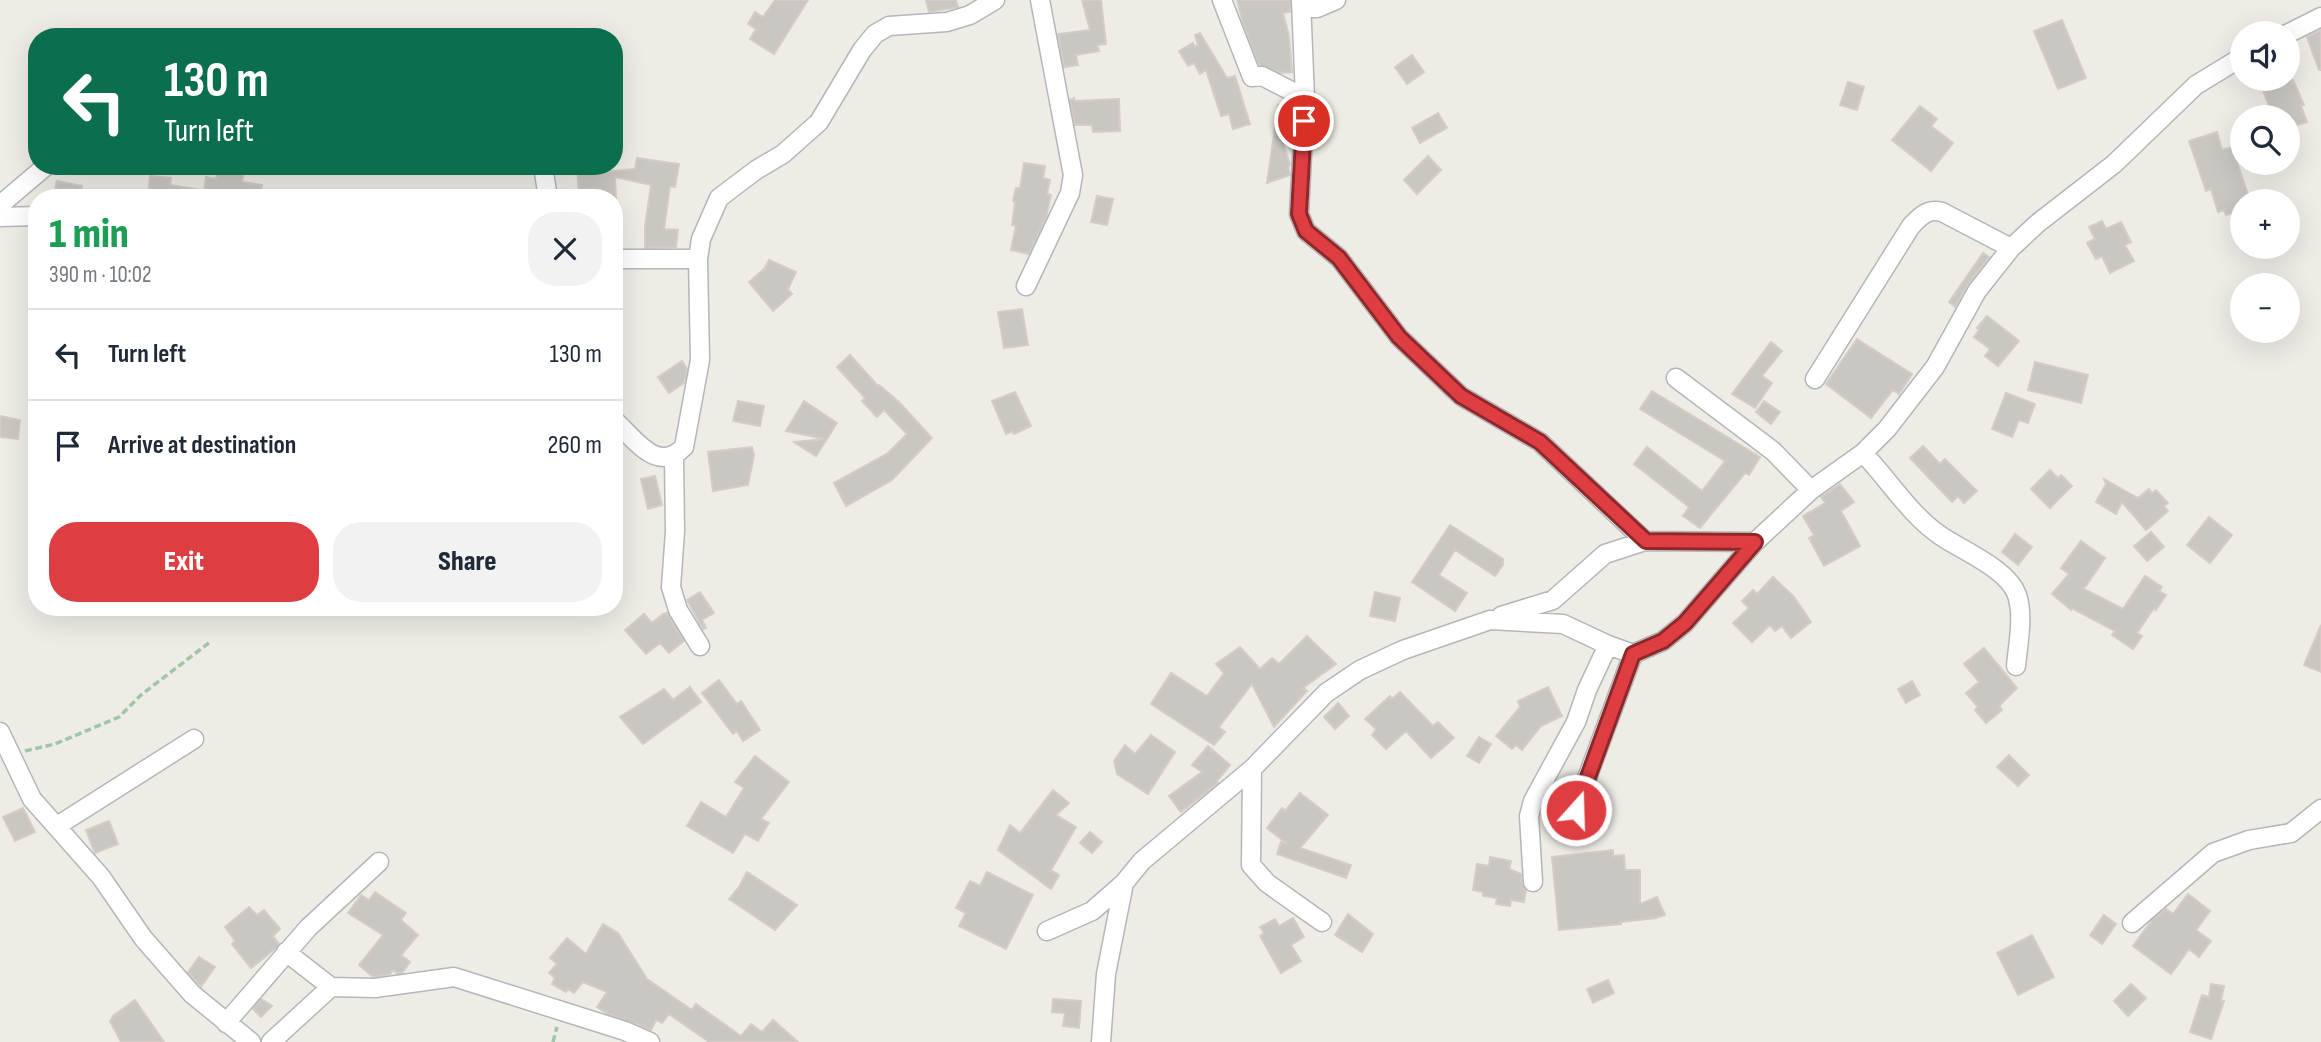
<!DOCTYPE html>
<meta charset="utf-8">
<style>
:root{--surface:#fff;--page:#f2f2f3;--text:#1f2937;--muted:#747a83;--line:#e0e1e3;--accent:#de3d41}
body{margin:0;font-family:"Sofia Sans Condensed",sans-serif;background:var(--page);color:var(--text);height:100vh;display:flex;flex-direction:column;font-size:26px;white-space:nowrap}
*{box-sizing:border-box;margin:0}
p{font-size:23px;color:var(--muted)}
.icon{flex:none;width:38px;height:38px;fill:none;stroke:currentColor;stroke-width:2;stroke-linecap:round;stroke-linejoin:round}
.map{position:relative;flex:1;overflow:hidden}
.drawer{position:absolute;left:28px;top:189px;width:595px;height:427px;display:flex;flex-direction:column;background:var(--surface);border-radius:28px;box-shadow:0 7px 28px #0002}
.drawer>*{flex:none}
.top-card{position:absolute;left:28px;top:28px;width:595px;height:147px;border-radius:28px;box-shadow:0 7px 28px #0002;background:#0b6e4f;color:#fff;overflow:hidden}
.tools{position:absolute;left:2230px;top:21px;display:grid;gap:14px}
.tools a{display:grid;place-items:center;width:70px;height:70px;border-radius:50%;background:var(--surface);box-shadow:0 7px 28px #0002;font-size:35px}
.pin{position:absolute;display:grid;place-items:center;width:60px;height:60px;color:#fff;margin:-30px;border:4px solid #fff;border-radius:50%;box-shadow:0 2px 7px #0007}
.me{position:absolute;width:77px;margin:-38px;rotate:20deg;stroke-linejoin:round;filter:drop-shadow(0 0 5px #0008)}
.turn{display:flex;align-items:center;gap:24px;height:147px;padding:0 21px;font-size:32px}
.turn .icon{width:91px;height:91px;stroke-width:2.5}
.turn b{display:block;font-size:49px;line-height:60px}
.round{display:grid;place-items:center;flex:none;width:74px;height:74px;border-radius:28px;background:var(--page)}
.overview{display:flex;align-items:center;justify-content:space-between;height:119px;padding:0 21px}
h1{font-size:42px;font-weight:800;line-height:52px;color:#1e9e55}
.cta{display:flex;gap:14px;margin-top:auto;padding:14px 21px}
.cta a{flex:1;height:80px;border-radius:28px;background:var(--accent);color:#fff;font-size:28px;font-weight:800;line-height:80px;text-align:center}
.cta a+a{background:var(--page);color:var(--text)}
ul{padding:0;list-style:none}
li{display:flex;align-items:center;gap:21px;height:91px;padding:0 21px;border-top:2px solid var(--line)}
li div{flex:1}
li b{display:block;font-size:26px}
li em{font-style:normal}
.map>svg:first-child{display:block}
</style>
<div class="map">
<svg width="2321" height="1042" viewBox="0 0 2321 1042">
<rect width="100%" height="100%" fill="#efece6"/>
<path fill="#cac7c2" stroke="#d3cdc5" stroke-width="2" d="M 775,0 L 808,0 L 774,54 L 750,39 L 756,29 L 748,24 L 755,12 L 763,17 Z
M 926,0 L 956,0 L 958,7 L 929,12 Z
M 1082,0 L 1101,0 L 1106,44 L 1097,45 L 1099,51 L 1076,55 L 1078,65 L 1064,67 L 1058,34 L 1090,30 Z
M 1237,0 L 1290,0 L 1290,12 L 1283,13 L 1289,36 L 1292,72 L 1281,73 L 1259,65 L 1243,23 Z
M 2062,20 L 2086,78 L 2058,89 L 2034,31 Z
M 2321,30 L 2321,70 L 2319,70 L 2307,37 Z
M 1200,33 L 1227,78 L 1235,76 L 1250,124 L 1233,129 L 1229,114 L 1221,116 L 1206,70 L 1200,74 L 1194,63 L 1188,66 L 1179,51 L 1193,43 L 1195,47 L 1198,45 L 1195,35 Z
M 1412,55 L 1424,72 L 1407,84 L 1395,67 Z
M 2293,80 L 2304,105 L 2301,106 L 2307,122 L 2287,128 L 2287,117 L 2273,117 L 2263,90 Z
M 1848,82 L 1864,87 L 1857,110 L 1840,105 Z
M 1074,98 L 1075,101 L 1119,99 L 1120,131 L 1093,132 L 1092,125 L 1075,125 L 1070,100 Z
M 1278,105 L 1293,107 L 1292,129 L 1277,127 L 1290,164 L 1288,168 L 1290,175 L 1267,183 Z
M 1920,106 L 1937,119 L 1931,126 L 1953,143 L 1931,171 L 1892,140 Z
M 1438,113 L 1447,128 L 1420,143 L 1412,128 Z
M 2217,132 L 2222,150 L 2232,147 L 2250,201 L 2242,201 L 2242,204 L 2237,206 L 2239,211 L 2226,215 L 2224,210 L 2218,212 L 2211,189 L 2206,191 L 2189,141 Z
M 1428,156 L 1441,170 L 1417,194 L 1404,180 Z
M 637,158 L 679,164 L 675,187 L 670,186 L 664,229 L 678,230 L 676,247 L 645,248 L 645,227 L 651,185 L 615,177 L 616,198 L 579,198 L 577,166 L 594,166 L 594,173 L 635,169 Z
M 1024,163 L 1045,166 L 1043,178 L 1050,180 L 1047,194 L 1051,195 L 1046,218 L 1029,254 L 1011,250 L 1016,226 L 1012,225 L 1015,202 L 1013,201 L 1016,188 L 1020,188 Z
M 218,166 L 245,166 L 242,182 L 262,185 L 260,198 L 203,198 L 206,177 L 216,179 Z
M 150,176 L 171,178 L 170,185 L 202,190 L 201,198 L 148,198 Z
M 57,181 L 82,186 L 80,198 L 53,198 Z
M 1097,196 L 1113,199 L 1107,225 L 1091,222 Z
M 2102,221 L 2106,229 L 2121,222 L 2131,242 L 2125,245 L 2134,261 L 2110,273 L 2102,256 L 2096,259 L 2087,243 L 2095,239 L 2089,227 Z
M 1983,253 L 1989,257 L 1968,284 L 1955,307 L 1949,302 Z
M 769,260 L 796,272 L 788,289 L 792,294 L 773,311 L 749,282 L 764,269 Z
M 1022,309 L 1028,345 L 1004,348 L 998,312 Z
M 1987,316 L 2019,341 L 1998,366 L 1985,356 L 1990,349 L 1974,337 L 1979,330 L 1977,328 Z
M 1857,339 L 1912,374 L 1899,394 L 1893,390 L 1871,418 L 1826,384 Z
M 1771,342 L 1782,351 L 1762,376 L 1772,383 L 1755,408 L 1732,394 Z
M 850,355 L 878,386 L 879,385 L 899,402 L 932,438 L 892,480 L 846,506 L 834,483 L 888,453 L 907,434 L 884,410 L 877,417 L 862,401 L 865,398 L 837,367 Z
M 682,361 L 687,369 L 684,383 L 669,393 L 658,377 Z
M 2035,362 L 2088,375 L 2081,403 L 2028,390 Z
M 1652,391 L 1760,457 L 1749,475 L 1745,473 L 1700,528 L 1683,516 L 1689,507 L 1634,464 L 1647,447 L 1702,491 L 1725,461 L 1640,409 Z
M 1015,392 L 1031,426 L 1014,434 L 1012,431 L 1006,434 L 992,401 Z
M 2006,393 L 2035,404 L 2028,423 L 2019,420 L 2012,437 L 1992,429 Z
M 738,401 L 764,406 L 760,426 L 733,421 Z
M 804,401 L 837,423 L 816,456 L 794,442 L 825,439 L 786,431 Z
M 1764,401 L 1780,412 L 1771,424 L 1756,412 Z
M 0,416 L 20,420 L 18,439 L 0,437 Z
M 1923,446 L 1940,464 L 1945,459 L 1977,491 L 1964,503 L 1958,496 L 1952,502 L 1910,458 Z
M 752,447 L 754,455 L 748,485 L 713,491 L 708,452 Z
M 2050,470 L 2058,478 L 2061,475 L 2072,486 L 2050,508 L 2031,489 Z
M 655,476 L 662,505 L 648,509 L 641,479 Z
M 2104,479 L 2138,498 L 2149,489 L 2152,493 L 2156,490 L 2168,503 L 2164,506 L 2168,511 L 2146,530 L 2122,502 L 2116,514 L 2096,502 L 2106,484 Z
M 1840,484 L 1854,502 L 1841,511 L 1860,546 L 1824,566 L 1809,538 L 1814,535 L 1803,516 L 1825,503 L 1821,497 Z
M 2209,517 L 2232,535 L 2210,563 L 2187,545 Z
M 1450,525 L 1503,559 L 1503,565 L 1495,576 L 1455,550 L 1439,575 L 1467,593 L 1455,611 L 1412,582 Z
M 2151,532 L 2164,547 L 2147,561 L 2134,546 Z
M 2015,534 L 2032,547 L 2018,565 L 2002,552 Z
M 2081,541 L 2105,558 L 2084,589 L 2123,609 L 2145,576 L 2162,587 L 2159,591 L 2166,595 L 2156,610 L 2154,608 L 2137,633 L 2142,636 L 2133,649 L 2112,635 L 2115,631 L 2072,608 L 2071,610 L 2052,594 L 2069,574 L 2061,568 Z
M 1773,577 L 1794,597 L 1811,622 L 1791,638 L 1782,626 L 1775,631 L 1770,625 L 1752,642 L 1733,623 L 1749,608 L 1742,601 L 1753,590 L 1757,594 Z
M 700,592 L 714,613 L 702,620 L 706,628 L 703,629 L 687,600 Z
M 1375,592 L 1400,598 L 1395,621 L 1370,616 Z
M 667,613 L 684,641 L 669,653 L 660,643 L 646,654 L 625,630 L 644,614 L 652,623 L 663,614 Z
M 2321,625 L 2321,672 L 2304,665 Z
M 1307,636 L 1336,664 L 1303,688 L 1307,691 L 1274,727 L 1252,684 L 1219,727 L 1225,732 L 1214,745 L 1151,704 L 1171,673 L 1207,696 L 1224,673 L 1216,664 L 1240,647 L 1260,669 L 1272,658 L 1279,664 Z
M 1984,648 L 2017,688 L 1999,706 L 2002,710 L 1986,723 L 1975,710 L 1978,707 L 1966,693 L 1979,682 L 1964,664 Z
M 719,680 L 737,704 L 741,701 L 760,730 L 743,741 L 737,731 L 733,734 L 702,693 Z
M 1912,681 L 1920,695 L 1906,703 L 1898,689 Z
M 690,687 L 701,702 L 643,744 L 620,717 L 664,689 L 673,700 Z
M 1548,687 L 1562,716 L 1541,726 L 1522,750 L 1516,745 L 1512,749 L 1496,736 L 1520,707 L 1518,701 Z
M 1400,692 L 1433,726 L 1438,722 L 1454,738 L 1431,758 L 1406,731 L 1386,749 L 1372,735 L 1376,729 L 1365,719 L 1390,696 L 1392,699 Z
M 1338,703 L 1349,716 L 1335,729 L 1324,717 Z
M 1151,735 L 1175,752 L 1148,794 L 1117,774 L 1114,761 L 1125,745 L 1135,754 Z
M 1479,737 L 1491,744 L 1479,763 L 1467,756 Z
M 1208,746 L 1230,765 L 1217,781 L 1218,783 L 1181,812 L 1169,796 L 1202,772 L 1192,765 Z
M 2009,755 L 2029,775 L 2018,786 L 1997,767 Z
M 755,756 L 789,782 L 761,819 L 769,823 L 758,841 L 745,834 L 733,853 L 687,826 L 701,802 L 726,817 L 744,788 L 735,782 Z
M 1053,790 L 1069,803 L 1056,815 L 1076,827 L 1051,870 L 1059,875 L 1051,889 L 998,850 L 1010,825 L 1020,833 Z
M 1300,793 L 1328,815 L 1300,848 L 1351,865 L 1346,878 L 1277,854 L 1281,842 L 1287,844 L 1267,828 L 1282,808 L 1285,811 Z
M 23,808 L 35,832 L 15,841 L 3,817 Z
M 109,821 L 118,844 L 95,853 L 86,830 Z
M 1090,832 L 1102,842 L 1092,853 L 1080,843 Z
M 1613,850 L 1613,856 L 1624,855 L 1625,870 L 1640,870 L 1640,904 L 1657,897 L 1665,915 L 1656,918 L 1621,922 L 1621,924 L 1559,930 L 1552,857 Z
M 1490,857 L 1511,861 L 1509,869 L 1521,874 L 1522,883 L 1526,890 L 1524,902 L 1511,900 L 1510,906 L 1496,904 L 1497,898 L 1483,896 L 1483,892 L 1473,890 L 1477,864 L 1489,866 Z
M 747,872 L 797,905 L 775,930 L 729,899 L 739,887 Z
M 987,872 L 1033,895 L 1006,949 L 959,926 L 966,913 L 956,908 L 970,881 L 980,886 Z
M 375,892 L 406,913 L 401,920 L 418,935 L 401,955 L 410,962 L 402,973 L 397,973 L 393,970 L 390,974 L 373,977 L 359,965 L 383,935 L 348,913 L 361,895 L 369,900 Z
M 2188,894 L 2210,911 L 2196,930 L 2211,941 L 2199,957 L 2189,949 L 2171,974 L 2133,946 L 2152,920 L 2166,909 L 2173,914 Z
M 249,907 L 257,915 L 264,910 L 280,929 L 273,936 L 279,944 L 276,948 L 251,968 L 232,944 L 235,941 L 225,927 Z
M 1348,914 L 1373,934 L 1362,952 L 1335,935 Z
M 2104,915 L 2116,924 L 2102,944 L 2090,935 Z
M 1293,918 L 1304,937 L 1291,945 L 1301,961 L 1281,973 L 1260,936 L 1264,933 L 1260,927 L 1275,919 L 1279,926 Z
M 603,924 L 618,933 L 647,979 L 692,1010 L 696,1004 L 741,1036 L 751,1024 L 762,1032 L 773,1020 L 798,1042 L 709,1042 L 669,1014 L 662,1023 L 656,1020 L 651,1030 L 608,1014 L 597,1007 L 607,992 L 583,982 L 574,993 L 568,989 L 566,992 L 552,984 L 555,978 L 549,973 L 557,964 L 550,958 L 567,938 L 586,954 Z
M 2032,935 L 2054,977 L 2018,995 L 1997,953 Z
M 199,957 L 215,967 L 201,987 L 188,972 Z
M 1608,980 L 1614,993 L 1593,1003 L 1587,989 Z
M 2131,984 L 2146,998 L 2128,1016 L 2114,1001 Z
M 2211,984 L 2224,986 L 2221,1001 L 2224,1001 L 2211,1039 L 2190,1032 L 2202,995 L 2209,997 Z
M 261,999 L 272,1006 L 261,1017 L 253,1009 Z
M 1053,999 L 1081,1001 L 1079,1028 L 1063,1026 L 1065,1013 L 1052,1012 Z
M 135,1000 L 164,1042 L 121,1042 L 110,1021 L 113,1016 Z"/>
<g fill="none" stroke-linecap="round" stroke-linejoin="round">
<g stroke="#b3b6ba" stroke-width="21">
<path id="minor" d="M 1222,0 L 1252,77 L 1262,76 L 1305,98
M 1301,0 L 1305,98 L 1299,214 L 1306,231 L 1339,258 L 1399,337 L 1461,396 L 1540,442 L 1645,541
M 1302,8 L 1317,8 L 1336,0
M 2287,34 L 2321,17
M 543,166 L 548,198
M 0,205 L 46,166
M 0,217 L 37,216
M 614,259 L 698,259
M 1026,286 L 1070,193 L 1073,175 L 1040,0
M 1676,378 L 1773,451 L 1811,490
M 1815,379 L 1911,226 C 1920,217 1927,208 1942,212 L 2011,248
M 614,420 C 636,440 657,474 684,447 L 700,360 L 698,259 L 701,239 L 719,198 L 756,170 L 783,154 L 819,122 L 862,50 L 875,34 L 889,26 L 947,22 L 970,15 L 995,0
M 1863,453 C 1889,480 1910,515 1941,536 C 1963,551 2008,569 2017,595 C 2024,616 2018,644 2016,666
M 674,457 L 675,531 L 671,587 L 678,610 L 700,646
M 1501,616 L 1553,600 L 1605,554 L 1645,541 L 1755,542
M 0,732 L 32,799 L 101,877 L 143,938 L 192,994 L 251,1042
M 1252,769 L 1251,865 L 1267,883 L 1322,922
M 57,826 L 194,739
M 1567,832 L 1633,654
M 1533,882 L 1529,816 L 1533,801 L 1576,722 L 1587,690 L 1608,645
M 2132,923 L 2213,853 L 2249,840 L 2291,833 L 2321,809
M 1047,931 L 1092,911 L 1124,883
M 286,952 L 331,987
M 226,1023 L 308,928 L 379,862
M 271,1042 L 331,987 L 375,988 L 454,977 L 625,1031 L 650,1042
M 1101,1042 L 1106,974 L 1124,883 L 1142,861 L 1252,769 L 1326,693 L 1360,670 L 1403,650 L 1490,620 L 1563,624 L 1608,645 L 1633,654 L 1663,641 L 1685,623 L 1755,542 L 1811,490 L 1863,453 L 1887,429 L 1935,367 L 1977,291 L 2011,248 L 2038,223 L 2114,164 L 2196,85 L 2242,57"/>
</g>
<path stroke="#9fc7a7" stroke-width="3.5" stroke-dasharray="7 3.5" stroke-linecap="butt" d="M 25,751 L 55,744 L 119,717 L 141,695 L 210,642
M 553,1042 L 557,1027"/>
<use href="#minor" stroke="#fff" stroke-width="18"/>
</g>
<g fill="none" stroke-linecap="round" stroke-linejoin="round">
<g stroke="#90282a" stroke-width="18">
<path id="route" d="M 1304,121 L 1299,214 L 1306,231 L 1339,258 L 1399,337 L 1461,396 L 1540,442 L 1646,541 L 1755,542 L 1685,623 L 1663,641 L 1633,654 L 1576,810"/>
</g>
<use href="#route" stroke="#de3d41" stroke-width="12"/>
</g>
</svg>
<div class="tools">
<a><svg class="icon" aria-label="sound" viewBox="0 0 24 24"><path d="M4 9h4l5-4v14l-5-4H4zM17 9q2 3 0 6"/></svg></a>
<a><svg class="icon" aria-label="search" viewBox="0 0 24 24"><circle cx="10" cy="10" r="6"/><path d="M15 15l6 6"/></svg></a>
<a>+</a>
<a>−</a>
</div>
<div class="pin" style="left:1304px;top:121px;background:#d93025"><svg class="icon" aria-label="arrive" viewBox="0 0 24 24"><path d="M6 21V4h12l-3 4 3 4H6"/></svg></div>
<svg class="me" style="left:1576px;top:810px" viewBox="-20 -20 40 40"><circle r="17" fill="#de3d41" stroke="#fff" stroke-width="3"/><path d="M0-11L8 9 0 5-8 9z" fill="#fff"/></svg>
<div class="top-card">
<div class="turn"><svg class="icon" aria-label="left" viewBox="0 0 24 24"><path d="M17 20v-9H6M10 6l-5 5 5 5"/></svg><div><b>130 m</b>Turn left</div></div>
</div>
<section class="drawer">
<div class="overview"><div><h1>1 min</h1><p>390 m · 10:02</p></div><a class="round"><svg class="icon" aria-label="close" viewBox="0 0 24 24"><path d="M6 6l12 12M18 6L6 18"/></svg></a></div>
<ul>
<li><svg class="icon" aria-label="left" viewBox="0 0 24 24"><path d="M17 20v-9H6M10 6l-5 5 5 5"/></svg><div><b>Turn left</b></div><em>130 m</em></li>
<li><svg class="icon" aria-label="arrive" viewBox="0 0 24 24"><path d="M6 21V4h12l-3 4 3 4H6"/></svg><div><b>Arrive at destination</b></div><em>260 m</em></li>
</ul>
<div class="cta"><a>Exit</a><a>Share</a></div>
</section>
</div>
